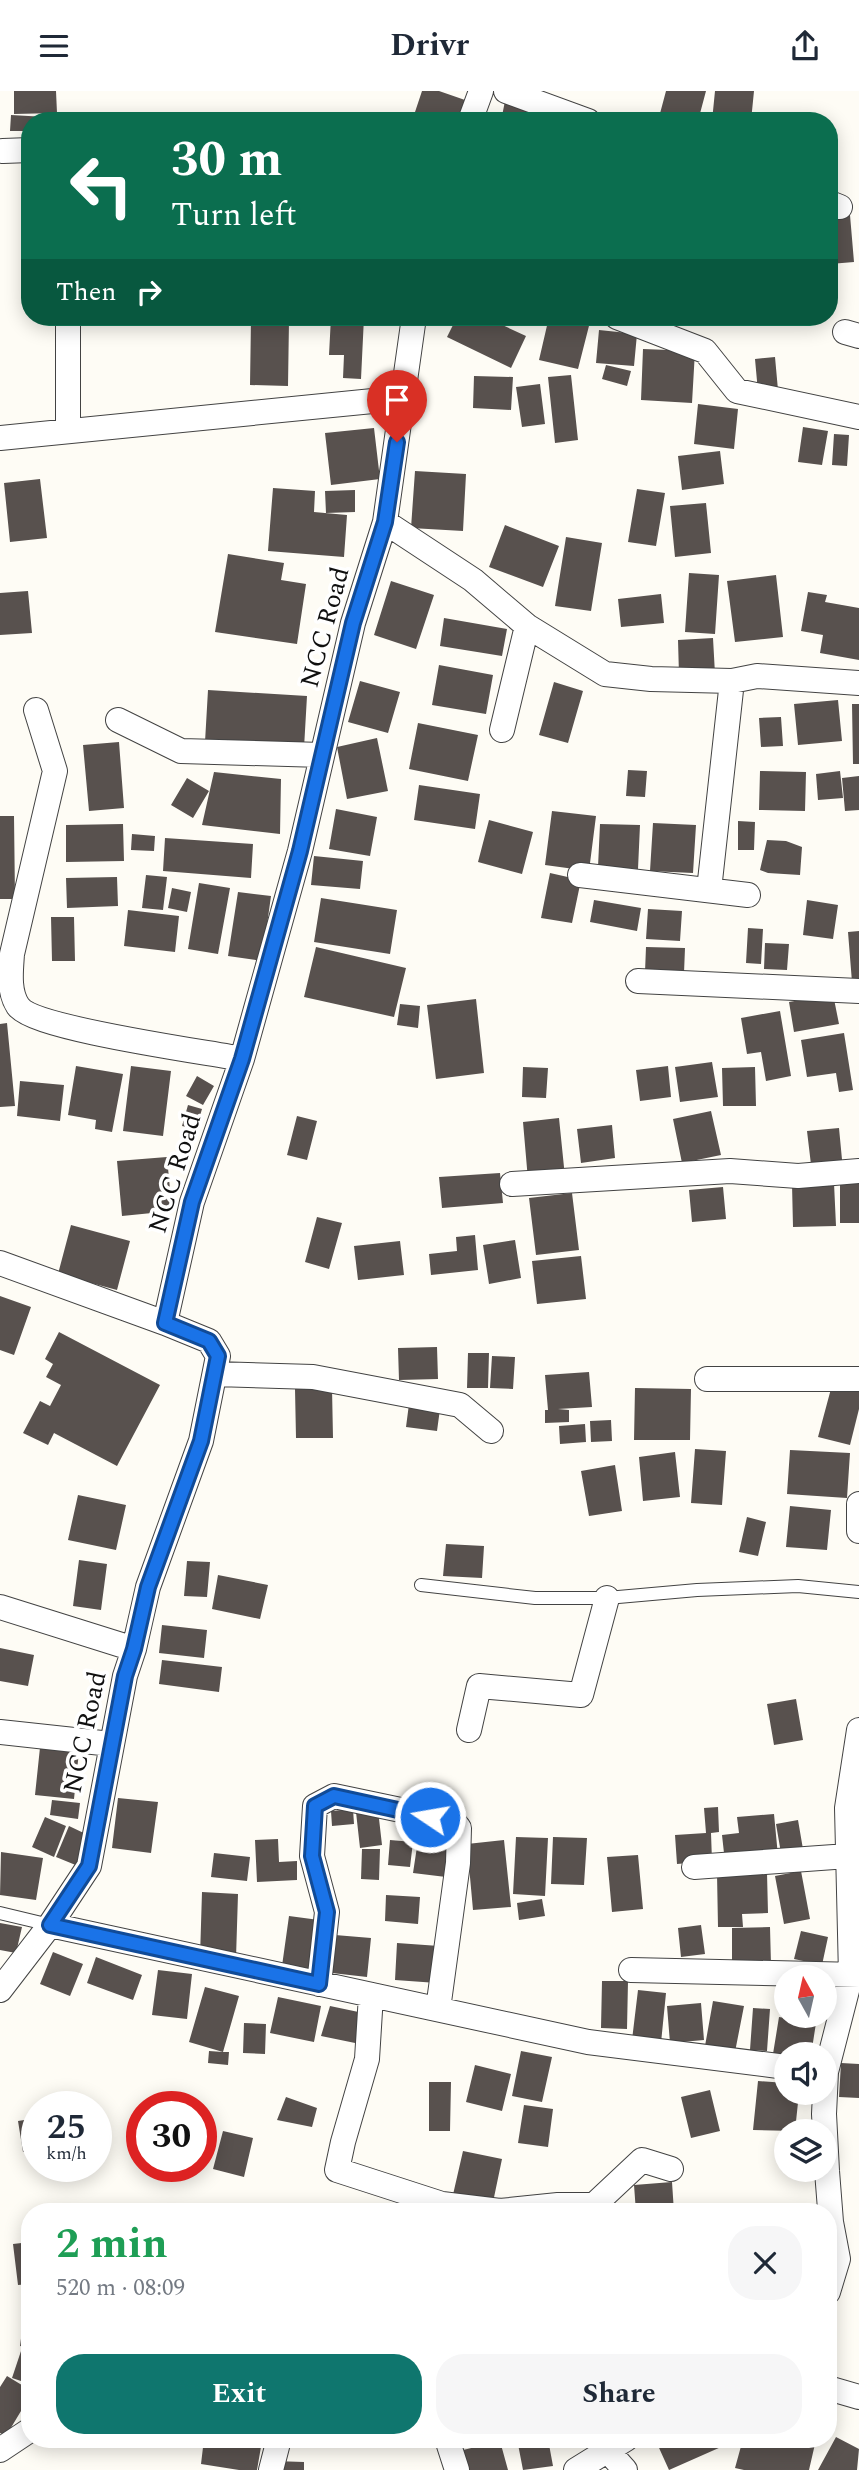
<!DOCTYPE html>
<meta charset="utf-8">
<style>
:root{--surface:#fff;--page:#f6f6f7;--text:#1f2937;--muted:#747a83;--accent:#0f766e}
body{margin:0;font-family:Spectral,serif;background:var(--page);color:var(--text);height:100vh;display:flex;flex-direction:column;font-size:26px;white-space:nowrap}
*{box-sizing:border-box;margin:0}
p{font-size:23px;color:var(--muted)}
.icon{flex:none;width:38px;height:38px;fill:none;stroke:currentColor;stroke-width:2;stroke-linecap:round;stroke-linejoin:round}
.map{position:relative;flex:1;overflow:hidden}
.panel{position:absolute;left:21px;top:2112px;width:816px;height:245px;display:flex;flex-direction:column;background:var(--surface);border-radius:28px;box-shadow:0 4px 18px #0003}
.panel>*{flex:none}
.top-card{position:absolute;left:21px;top:21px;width:817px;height:214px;border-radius:28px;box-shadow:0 4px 18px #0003;background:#0b6e4f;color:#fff;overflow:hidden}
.needle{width:46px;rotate:352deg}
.controls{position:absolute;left:774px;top:1874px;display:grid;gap:14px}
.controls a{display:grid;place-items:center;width:63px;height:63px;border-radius:50%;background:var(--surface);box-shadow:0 4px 18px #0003;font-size:35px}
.speed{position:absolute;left:21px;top:2000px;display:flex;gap:14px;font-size:35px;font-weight:700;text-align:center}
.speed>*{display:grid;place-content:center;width:91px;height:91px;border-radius:50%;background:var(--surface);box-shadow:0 4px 18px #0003;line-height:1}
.speed small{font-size:18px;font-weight:400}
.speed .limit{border:10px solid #d22;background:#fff;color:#111}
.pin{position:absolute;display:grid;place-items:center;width:60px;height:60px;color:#fff;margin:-72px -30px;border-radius:50% 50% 50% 0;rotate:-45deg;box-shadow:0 0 7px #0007}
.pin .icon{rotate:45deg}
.me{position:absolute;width:77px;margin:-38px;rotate:282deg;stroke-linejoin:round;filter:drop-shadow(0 0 5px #0008)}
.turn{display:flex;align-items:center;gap:24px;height:147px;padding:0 35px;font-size:32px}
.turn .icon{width:91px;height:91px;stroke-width:2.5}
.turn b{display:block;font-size:49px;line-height:60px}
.then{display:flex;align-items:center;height:66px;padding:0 35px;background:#0003;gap:14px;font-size:26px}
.round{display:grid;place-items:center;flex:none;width:74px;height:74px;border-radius:28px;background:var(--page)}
.headline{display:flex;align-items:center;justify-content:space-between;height:119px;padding:0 35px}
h1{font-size:42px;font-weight:700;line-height:52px;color:#1e9e55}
.action{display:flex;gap:14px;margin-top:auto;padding:14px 35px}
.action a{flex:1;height:80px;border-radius:28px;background:var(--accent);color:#fff;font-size:28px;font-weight:700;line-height:80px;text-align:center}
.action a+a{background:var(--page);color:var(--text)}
header{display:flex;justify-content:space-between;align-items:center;height:91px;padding:0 35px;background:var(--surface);font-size:32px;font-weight:700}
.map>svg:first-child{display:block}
</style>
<header><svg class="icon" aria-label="menu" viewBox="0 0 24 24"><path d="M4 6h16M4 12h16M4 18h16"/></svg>Drivr<svg class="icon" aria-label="share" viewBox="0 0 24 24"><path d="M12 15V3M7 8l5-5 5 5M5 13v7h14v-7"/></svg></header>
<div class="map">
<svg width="859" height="2379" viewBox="0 0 859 2379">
<rect width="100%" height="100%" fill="#fefcf5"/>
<path fill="#58514e" d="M 14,0 L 56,0 L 57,22 L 14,23 Z
M 422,0 L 439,0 L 465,9 L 459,30 L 412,30 Z
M 666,0 L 706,0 L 698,30 L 658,30 Z
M 715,0 L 754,0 L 751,30 L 712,30 Z
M 505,10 L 559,30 L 501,30 Z
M 11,24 L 46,26 L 46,30 L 30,30 L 30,40 L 10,40 Z
M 850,124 L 854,171 L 830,173 L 830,126 Z
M 331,226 L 364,226 L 361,288 L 343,287 L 344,264 L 329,264 Z
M 457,226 L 485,226 L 526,245 L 511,277 L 447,246 Z
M 494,226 L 533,226 L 531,235 Z
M 549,226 L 591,227 L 578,278 L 539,269 Z
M 251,228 L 289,229 L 288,295 L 250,294 Z
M 599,239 L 637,243 L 634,275 L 596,272 Z
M 643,258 L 695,260 L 692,312 L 641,309 Z
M 775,266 L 778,299 L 758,301 L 755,268 Z
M 606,274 L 631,280 L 627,295 L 602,288 Z
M 571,284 L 578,349 L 555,352 L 548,286 Z
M 474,285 L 513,286 L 511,319 L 473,317 Z
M 540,293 L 545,333 L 522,336 L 516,296 Z
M 698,313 L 738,318 L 734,358 L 694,353 Z
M 803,336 L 828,340 L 822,374 L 798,371 Z
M 374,337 L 380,388 L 331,394 L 325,342 Z
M 834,343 L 849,344 L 847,375 L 832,374 Z
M 720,360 L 724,393 L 682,399 L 678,365 Z
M 415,380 L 466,383 L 463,440 L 411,437 Z
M 40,388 L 47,447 L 10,451 L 4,392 Z
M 273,397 L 315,400 L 314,421 L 347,424 L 344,466 L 268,460 Z
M 637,398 L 665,402 L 656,455 L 628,451 Z
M 355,399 L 355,421 L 326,422 L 325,400 Z
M 706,412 L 711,462 L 675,466 L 670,415 Z
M 505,434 L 559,455 L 543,496 L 489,476 Z
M 566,446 L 602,452 L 591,520 L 555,515 Z
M 228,463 L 284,472 L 281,489 L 306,493 L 297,553 L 215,541 Z
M 689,482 L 719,484 L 715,543 L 685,541 Z
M 776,484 L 783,546 L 735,551 L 727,490 Z
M 391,490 L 434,504 L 416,558 L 374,544 Z
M 28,500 L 32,542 L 0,544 L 0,502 Z
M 808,501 L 827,504 L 825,511 L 859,517 L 859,569 L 820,562 L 823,544 L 801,540 Z
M 661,503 L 664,532 L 621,536 L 618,508 Z
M 444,527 L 507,538 L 502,565 L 440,555 Z
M 713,547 L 715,583 L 679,584 L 678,549 Z
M 439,574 L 493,584 L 486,623 L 432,614 Z
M 360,590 L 400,601 L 388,642 L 348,631 Z
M 554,591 L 583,600 L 568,652 L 539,644 Z
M 208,599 L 307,605 L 304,657 L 205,651 Z
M 838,609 L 842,650 L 798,654 L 794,613 Z
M 852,613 L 859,613 L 859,673 L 853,673 Z
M 781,626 L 783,655 L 761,656 L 759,627 Z
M 418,632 L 478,644 L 468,690 L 409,678 Z
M 377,647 L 388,700 L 347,708 L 337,656 Z
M 119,651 L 124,717 L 89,720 L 83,654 Z
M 628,679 L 647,680 L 645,706 L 626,705 Z
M 760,680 L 806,681 L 805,720 L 759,719 Z
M 840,680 L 843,707 L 818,709 L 816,683 Z
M 214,681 L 281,688 L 280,743 L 202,734 Z
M 859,685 L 859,719 L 845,720 L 842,687 Z
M 187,687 L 209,700 L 193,727 L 171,714 Z
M 419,694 L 480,703 L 475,738 L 414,729 Z
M 336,718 L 377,726 L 370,765 L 329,758 Z
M 552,720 L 596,725 L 589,780 L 545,774 Z
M 0,725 L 14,725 L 15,808 L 0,808 Z
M 489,729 L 533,741 L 522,783 L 478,771 Z
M 738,730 L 755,731 L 754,759 L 738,759 Z
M 653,732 L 696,734 L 693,782 L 650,780 Z
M 123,733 L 124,770 L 66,771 L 66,734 Z
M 600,733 L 640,734 L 638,778 L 598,776 Z
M 132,743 L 155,745 L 154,760 L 131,759 Z
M 165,747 L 253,753 L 251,787 L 163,780 Z
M 767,749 L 786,750 L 802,756 L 800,784 L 768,782 L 760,779 Z
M 314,765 L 363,770 L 360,798 L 311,794 Z
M 550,782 L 581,789 L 572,832 L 541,827 Z
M 146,784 L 167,786 L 163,819 L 142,817 Z
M 117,786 L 118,815 L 67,817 L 66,787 Z
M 199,792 L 230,797 L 218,863 L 188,858 Z
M 172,797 L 191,801 L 187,821 L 168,817 Z
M 238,801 L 271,805 L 262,870 L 228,865 Z
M 321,807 L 397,819 L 390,863 L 314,851 Z
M 594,809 L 641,817 L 637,840 L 590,831 Z
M 807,809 L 838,814 L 833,848 L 803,844 Z
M 648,818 L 682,820 L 680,850 L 646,848 Z
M 128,819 L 179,825 L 175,861 L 124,855 Z
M 51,826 L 74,826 L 75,870 L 52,870 Z
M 748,837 L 763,838 L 761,873 L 746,872 Z
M 859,840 L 859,890 L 852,891 L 848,841 Z
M 765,852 L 789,853 L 787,879 L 764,878 Z
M 316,856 L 406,877 L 394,926 L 304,906 Z
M 646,856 L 685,857 L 684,882 L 645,881 Z
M 833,903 L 839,933 L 794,941 L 789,911 Z
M 476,908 L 484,982 L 436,988 L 427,914 Z
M 400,913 L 420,915 L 418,937 L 397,934 Z
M 780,920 L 791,985 L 766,990 L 761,961 L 747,963 L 741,927 Z
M 7,932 L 15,1015 L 0,1016 L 0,933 Z
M 844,942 L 853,999 L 839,1001 L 836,982 L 807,986 L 801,949 Z
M 712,971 L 718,1006 L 680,1011 L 675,976 Z
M 76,975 L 123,983 L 112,1041 L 95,1038 L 96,1029 L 68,1024 Z
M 131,975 L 171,980 L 163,1045 L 123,1040 Z
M 668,975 L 671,1006 L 640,1010 L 636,979 Z
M 523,976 L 548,977 L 546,1007 L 522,1006 Z
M 755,976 L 756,1015 L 723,1015 L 722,977 Z
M 197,985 L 214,995 L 203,1014 L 186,1005 Z
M 20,990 L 64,994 L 60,1030 L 17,1025 Z
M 188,1014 L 202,1018 L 196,1038 L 182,1035 Z
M 711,1020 L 721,1064 L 682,1072 L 673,1028 Z
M 297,1025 L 317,1030 L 307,1069 L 287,1064 Z
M 559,1027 L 565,1086 L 528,1089 L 523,1031 Z
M 612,1034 L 615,1067 L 581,1072 L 577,1038 Z
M 839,1037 L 843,1079 L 812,1082 L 807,1040 Z
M 167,1066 L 172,1120 L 122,1125 L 117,1070 Z
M 500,1082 L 503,1112 L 442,1117 L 439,1086 Z
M 859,1087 L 859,1132 L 840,1132 L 840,1088 Z
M 834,1092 L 836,1135 L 793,1136 L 792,1093 Z
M 723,1096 L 726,1128 L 692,1131 L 689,1099 Z
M 572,1102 L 579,1159 L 536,1164 L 529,1107 Z
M 317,1126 L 342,1132 L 329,1178 L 305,1171 Z
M 71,1134 L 130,1150 L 117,1199 L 58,1183 Z
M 475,1144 L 478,1179 L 431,1184 L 429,1163 L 457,1160 L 456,1146 Z
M 515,1149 L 521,1187 L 489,1193 L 483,1154 Z
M 400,1150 L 404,1184 L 358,1189 L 354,1155 Z
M 581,1165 L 586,1208 L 537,1213 L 532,1170 Z
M 0,1205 L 31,1216 L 14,1264 L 0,1259 Z
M 59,1241 L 160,1294 L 117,1375 L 54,1342 L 48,1354 L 23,1342 L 40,1310 L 50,1315 L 61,1294 L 46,1286 L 53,1273 L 45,1268 Z
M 437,1256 L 438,1288 L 399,1289 L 398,1257 Z
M 468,1262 L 489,1262 L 488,1297 L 467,1297 Z
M 492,1265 L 515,1266 L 513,1298 L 490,1297 Z
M 589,1281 L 592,1316 L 558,1318 L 569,1319 L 569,1331 L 545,1332 L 545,1319 L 548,1319 L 545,1284 Z
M 832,1294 L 859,1301 L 859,1318 L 850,1354 L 818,1346 Z
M 332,1297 L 333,1347 L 296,1347 L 295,1298 Z
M 635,1297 L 691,1298 L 690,1349 L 634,1349 Z
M 409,1313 L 440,1318 L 437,1340 L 406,1336 Z
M 611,1329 L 612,1350 L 591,1351 L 590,1330 Z
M 585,1333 L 586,1351 L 560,1353 L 559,1335 Z
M 695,1358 L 726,1360 L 722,1414 L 691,1412 Z
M 790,1359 L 850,1362 L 847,1407 L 787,1403 Z
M 675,1361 L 680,1406 L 643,1410 L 639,1366 Z
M 615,1374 L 622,1420 L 589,1425 L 581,1380 Z
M 78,1404 L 126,1414 L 116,1459 L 68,1449 Z
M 790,1415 L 831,1419 L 827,1459 L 786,1456 Z
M 747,1426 L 766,1431 L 758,1465 L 739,1461 Z
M 446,1453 L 484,1455 L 482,1487 L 443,1485 Z
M 79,1469 L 107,1473 L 101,1519 L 73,1515 Z
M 187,1470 L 210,1471 L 207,1506 L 184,1505 Z
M 218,1484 L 268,1494 L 260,1528 L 212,1518 Z
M 162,1534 L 207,1539 L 204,1567 L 159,1562 Z
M 0,1557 L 34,1564 L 28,1595 L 0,1590 Z
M 162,1569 L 222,1576 L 219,1601 L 159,1593 Z
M 796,1608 L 803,1649 L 774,1654 L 767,1613 Z
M 41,1647 L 80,1651 L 74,1708 L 35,1704 Z
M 118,1707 L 158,1711 L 151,1762 L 112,1757 Z
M 52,1709 L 80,1712 L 78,1728 L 50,1724 Z
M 718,1716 L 719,1741 L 711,1742 L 712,1770 L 677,1773 L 675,1744 L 706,1742 L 704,1717 Z
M 353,1718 L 354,1733 L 332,1735 L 331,1720 Z
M 378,1719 L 382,1754 L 360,1757 L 356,1721 Z
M 774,1723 L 778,1765 L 725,1771 L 722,1744 L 739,1742 L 737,1726 Z
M 45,1726 L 66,1735 L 54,1766 L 32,1756 Z
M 798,1729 L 804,1764 L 782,1768 L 776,1733 Z
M 69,1735 L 90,1745 L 78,1775 L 56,1766 Z
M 420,1736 L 453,1740 L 446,1786 L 413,1782 Z
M 516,1746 L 548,1747 L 545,1805 L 513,1803 Z
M 553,1746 L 587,1747 L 584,1794 L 551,1793 Z
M 278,1748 L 279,1771 L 297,1770 L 297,1789 L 257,1791 L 255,1749 Z
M 390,1749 L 413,1751 L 410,1776 L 388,1774 Z
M 504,1749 L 511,1816 L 473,1819 L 467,1753 Z
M 362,1758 L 380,1758 L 379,1789 L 361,1788 Z
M 1,1761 L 43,1767 L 36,1809 L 0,1804 Z
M 214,1762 L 250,1766 L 247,1790 L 211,1786 Z
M 638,1764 L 643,1818 L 612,1821 L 607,1766 Z
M 801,1780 L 810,1828 L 784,1833 L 775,1785 Z
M 767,1782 L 768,1822 L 742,1823 L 743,1836 L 718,1836 L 717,1783 Z
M 202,1801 L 238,1803 L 236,1867 L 200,1866 Z
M 386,1804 L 420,1806 L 418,1833 L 385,1830 Z
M 542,1808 L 545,1825 L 519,1829 L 517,1812 Z
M 289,1825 L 319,1829 L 312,1880 L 282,1875 Z
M 0,1832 L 22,1836 L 16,1862 L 0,1859 Z
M 701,1834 L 705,1863 L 681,1866 L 678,1837 Z
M 770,1836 L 771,1874 L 732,1875 L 732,1837 Z
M 801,1840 L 828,1846 L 822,1874 L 794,1868 Z
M 335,1844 L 371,1847 L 367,1886 L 332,1882 Z
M 397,1852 L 439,1855 L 437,1892 L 395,1889 Z
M 53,1861 L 83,1873 L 70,1905 L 40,1893 Z
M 96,1866 L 142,1884 L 133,1909 L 87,1892 Z
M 158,1879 L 192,1883 L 187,1928 L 152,1924 Z
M 602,1890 L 628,1890 L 627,1938 L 601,1937 Z
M 205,1896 L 239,1905 L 223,1961 L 229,1961 L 228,1974 L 208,1972 L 209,1960 L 223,1961 L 189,1951 Z
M 638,1899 L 666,1902 L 661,1952 L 632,1949 Z
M 278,1906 L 321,1915 L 314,1951 L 270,1942 Z
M 713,1910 L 744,1915 L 735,1961 L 705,1955 Z
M 701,1912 L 704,1949 L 670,1952 L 667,1915 Z
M 330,1915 L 368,1923 L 360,1953 L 321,1945 Z
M 753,1917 L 770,1918 L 767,1960 L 750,1959 Z
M 779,1926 L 816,1932 L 811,1964 L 786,1964 L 786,1965 L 773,1963 Z
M 244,1932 L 266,1933 L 265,1963 L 243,1962 Z
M 521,1960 L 552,1966 L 542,2011 L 512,2005 Z
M 841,1972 L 859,1973 L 859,2007 L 839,2006 Z
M 475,1974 L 511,1983 L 502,2020 L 466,2011 Z
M 758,1990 L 786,1992 L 786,2002 L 799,2002 L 795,2040 L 753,2039 Z
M 429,1991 L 451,1991 L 450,2040 L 429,2040 Z
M 710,1999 L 720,2040 L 691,2047 L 681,2006 Z
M 286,2006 L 317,2017 L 312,2036 L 277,2029 Z
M 524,2014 L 553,2018 L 548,2056 L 518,2052 Z
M 37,2027 L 37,2059 L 23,2061 L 18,2030 Z
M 223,2040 L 253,2047 L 244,2086 L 213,2078 Z
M 463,2060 L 502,2068 L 492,2116 L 452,2108 Z
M 672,2091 L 674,2121 L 636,2121 L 634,2094 Z
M 30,2151 L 30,2193 L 18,2194 L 13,2153 Z
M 24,2225 L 30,2226 L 30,2257 L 20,2255 Z
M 22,2257 L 30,2260 L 30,2293 L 12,2287 Z
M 7,2285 L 30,2299 L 30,2305 L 6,2345 L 0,2342 L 0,2296 Z
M 836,2346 L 859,2358 L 857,2379 L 818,2379 Z
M 204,2348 L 262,2350 L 257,2379 L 239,2379 L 201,2373 Z
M 517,2348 L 548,2348 L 553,2375 L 523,2379 Z
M 655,2348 L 718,2348 L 721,2356 L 669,2379 Z
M 743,2348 L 796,2348 L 815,2353 L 809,2379 L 744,2379 L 735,2377 Z
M 500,2350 L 508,2379 L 465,2379 L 459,2360 Z
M 274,2370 L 304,2371 L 304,2379 L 274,2379 Z"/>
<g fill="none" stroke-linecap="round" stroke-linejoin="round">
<g stroke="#434343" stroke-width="14">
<path id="service" d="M 421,1494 L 535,1507 L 607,1507 L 697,1499 L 798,1495 L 859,1501
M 0,1822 L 50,1834"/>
</g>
<g stroke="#434343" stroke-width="26">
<path id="minor" d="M 506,0 L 588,30
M 470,30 L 481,0
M 3,60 L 30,59
M 830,112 L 840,116
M 617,226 L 705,260 L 737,300 L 859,326
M 845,241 L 859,245
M 68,339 L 68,226
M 0,347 L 403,307
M 385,431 L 473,489 L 527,535 L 605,583 L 651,588 L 732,590 L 757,585 L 859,592
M 36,619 L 55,680 L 12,863 C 11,879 8,900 18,915 C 34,938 207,961 242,968
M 118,629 L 181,660 L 322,664
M 502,639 L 527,535
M 580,784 L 748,804
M 709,799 L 732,590
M 638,890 L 859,900
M 512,1093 L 730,1080 L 798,1085 L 859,1080
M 0,1172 L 165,1232
M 215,1283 L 313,1286 L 460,1314 L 491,1340
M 707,1288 L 859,1288
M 859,1413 L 859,1440
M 0,1516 L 134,1558
M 469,1639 L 479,1595 L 581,1604 L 607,1507
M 0,1641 L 111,1653
M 694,1776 L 848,1765
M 50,1834 L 588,1951 L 786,1976
M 631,1879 L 859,1884
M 319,1893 L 327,1821 L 312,1765 L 315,1715 L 334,1705 L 453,1730 L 459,1737 L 458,1772 L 438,1918
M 0,1899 L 50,1834 L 89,1775 L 125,1585 L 134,1558 L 148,1496 L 201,1350 L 218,1265 L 209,1250 L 165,1232 L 192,1111 L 242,968 L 300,760 L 353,532 L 385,431 L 414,226
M 371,1904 L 367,1968 L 343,2051 L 337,2079 L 442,2113 L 500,2120 L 558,2114 L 594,2114 L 642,2069 L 671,2078
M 828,2201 L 838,2168 L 831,2131 L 827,2080 L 824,2023 L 826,1981 L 851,1884 L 847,1717 L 859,1639
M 828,2297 L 859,2306
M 447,2348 L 457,2379
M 0,2359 L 30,2339
M 608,2360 L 625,2379
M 271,2379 L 279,2348
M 576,2379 L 626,2348"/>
</g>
<use href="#service" stroke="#fff" stroke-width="12"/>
<use href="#minor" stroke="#fff" stroke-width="24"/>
</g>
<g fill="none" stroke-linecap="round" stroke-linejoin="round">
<g stroke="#114b97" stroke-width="18">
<path id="route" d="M 397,351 L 385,431 L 353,532 L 300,760 L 242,968 L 192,1111 L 165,1232 L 209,1250 L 218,1265 L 201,1350 L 148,1496 L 134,1558 L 125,1585 L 89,1775 L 50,1834 L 319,1893 L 327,1821 L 312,1765 L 315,1715 L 334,1705 L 430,1726"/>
</g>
<use href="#route" stroke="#1a73e8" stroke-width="12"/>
</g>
<g text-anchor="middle" stroke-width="7" stroke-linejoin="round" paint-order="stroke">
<g font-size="26" fill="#101010" stroke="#fff">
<text transform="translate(324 536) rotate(-75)" y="9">NCC Road</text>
<text transform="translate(174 1082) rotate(-73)" y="9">NCC Road</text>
<text transform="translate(84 1641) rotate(-78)" y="9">NCC Road</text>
</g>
</g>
</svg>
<div class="controls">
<a><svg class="needle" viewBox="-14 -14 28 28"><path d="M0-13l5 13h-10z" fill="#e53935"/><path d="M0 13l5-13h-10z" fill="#747a83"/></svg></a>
<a><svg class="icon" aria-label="sound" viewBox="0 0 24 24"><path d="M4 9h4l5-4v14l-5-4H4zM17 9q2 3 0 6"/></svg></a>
<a><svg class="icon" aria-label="layers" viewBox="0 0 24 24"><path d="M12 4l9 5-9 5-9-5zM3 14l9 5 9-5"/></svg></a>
</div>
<div class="speed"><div>25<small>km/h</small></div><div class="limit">30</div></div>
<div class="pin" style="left:397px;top:351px;background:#d93025"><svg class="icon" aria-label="arrive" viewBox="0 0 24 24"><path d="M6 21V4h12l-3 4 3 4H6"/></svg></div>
<svg class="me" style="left:430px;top:1726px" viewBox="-20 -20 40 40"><circle r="17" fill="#1a73e8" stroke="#fff" stroke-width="3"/><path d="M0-11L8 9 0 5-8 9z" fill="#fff"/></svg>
<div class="top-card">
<div class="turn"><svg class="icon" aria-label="left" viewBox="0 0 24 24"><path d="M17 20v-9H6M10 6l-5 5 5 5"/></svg><div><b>30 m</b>Turn left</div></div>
<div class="then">Then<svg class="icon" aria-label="right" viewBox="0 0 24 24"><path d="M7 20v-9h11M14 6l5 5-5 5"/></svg></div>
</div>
<section class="panel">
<div class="headline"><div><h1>2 min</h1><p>520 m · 08:09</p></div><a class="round"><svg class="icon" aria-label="close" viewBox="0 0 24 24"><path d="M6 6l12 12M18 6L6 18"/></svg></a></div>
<div class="action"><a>Exit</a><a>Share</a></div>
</section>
</div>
